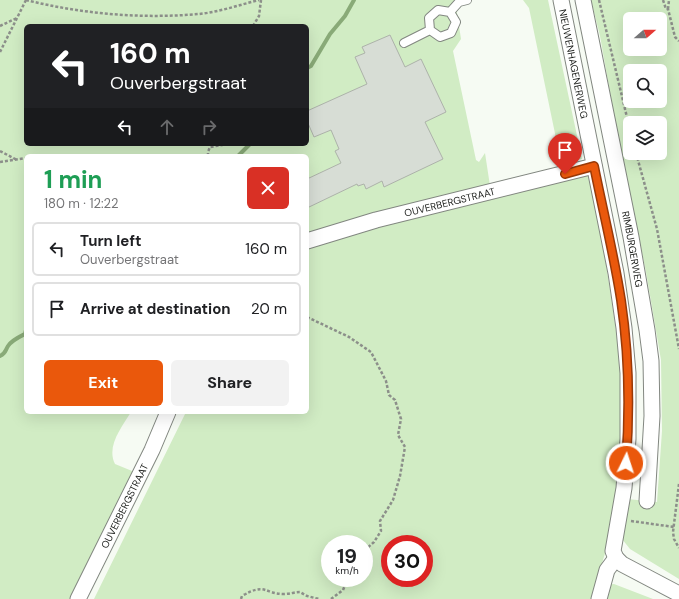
<!DOCTYPE html>
<meta charset="utf-8">
<style>
:root{--surface:#fff;--page:#f2f2f2;--text:#202124;--muted:#757577;--line:#e0e0e0;--accent:#ea580c}
body{margin:0;font-family:"DM Sans",sans-serif;background:var(--page);color:var(--text);height:100vh;display:flex;flex-direction:column;font-size:15px;white-space:nowrap}
*{box-sizing:border-box;margin:0}
p{font-size:13px;color:var(--muted)}
.icon{flex:none;width:22px;height:22px;fill:none;stroke:currentColor;stroke-width:2;stroke-linecap:round;stroke-linejoin:round}
.map{position:relative;flex:1;overflow:hidden}
.side{position:absolute;left:24px;top:154px;width:285px;height:260px;display:flex;flex-direction:column;background:var(--surface);border-radius:6px;box-shadow:0 4px 16px #0002}
.side>*{flex:none}
.banner{position:absolute;left:24px;top:24px;width:285px;height:122px;border-radius:6px;box-shadow:0 4px 16px #0002;background:#202124;color:#fff;overflow:hidden}
.needle{width:26px;rotate:70deg}
.tools{position:absolute;left:623px;top:12px;display:grid;gap:8px}
.tools a{display:grid;place-items:center;width:44px;height:44px;border-radius:6px;background:var(--surface);box-shadow:0 4px 16px #0002;font-size:20px}
.speed{position:absolute;left:321px;top:535px;display:flex;gap:8px;font-size:20px;font-weight:700;text-align:center}
.speed>*{display:grid;place-content:center;width:52px;height:52px;border-radius:50%;background:var(--surface);box-shadow:0 4px 16px #0002;line-height:1}
.speed small{font-size:10px;font-weight:400}
.speed .limit{border:6px solid #d22;background:#fff;color:#111}
.pin{position:absolute;display:grid;place-items:center;width:34px;height:34px;color:#fff;margin:-41px -17px;border-radius:50% 50% 50% 0;rotate:-45deg;box-shadow:0 0 4px #0007}
.pin .icon{rotate:45deg}
.me{position:absolute;width:44px;margin:-22px;rotate:4deg;stroke-linejoin:round;filter:drop-shadow(0 0 3px #0008)}
.turn{display:flex;align-items:center;gap:14px;height:84px;padding:0 20px;font-size:18px}
.turn .icon{width:52px;height:52px;stroke-width:2.5}
.turn b{display:block;font-size:28px;line-height:34px}
.lanes{display:flex;align-items:center;height:38px;padding:0 20px;background:#0003;justify-content:center;gap:20px;direction:ltr}
.lanes .off{opacity:.35}
.round{display:grid;place-items:center;flex:none;width:42px;height:42px;border-radius:6px;background:var(--page)}
.overview{display:flex;align-items:center;justify-content:space-between;height:68px;padding:0 20px}
h1{font-size:24px;font-weight:700;line-height:30px;color:#1e9e55}
.cta{display:flex;gap:8px;margin-top:auto;padding:8px 20px}
.cta a{flex:1;height:46px;border-radius:6px;background:var(--accent);color:#fff;font-size:16px;font-weight:700;line-height:46px;text-align:center}
.cta a+a{background:var(--page);color:var(--text)}
ul{padding:0;list-style:none}
li{display:flex;align-items:center;gap:12px;height:54px;margin:0 8px 6px;padding:0 12px;border:2px solid var(--line);border-radius:6px}
li div{flex:1}
li b{display:block;font-size:15px}
li em{font-style:normal}
.map>svg:first-child{display:block}
</style>
<div class="map">
<svg width="679" height="599" viewBox="0 0 679 599">
<rect width="100%" height="100%" fill="#f6fbf3"/>
<path fill="#d1ecc4" fill-rule="evenodd" d="M 0,0 L 455,0 L 461,39 L 453,51 L 476,160 L 479,162 L 485,153 L 492,199 L 589,173 L 604,250 L 618,344 L 621,380 L 621,441 L 613,514 L 607,547 L 595,586 L 614,584 L 653,599 L 94,599 L 186,412 L 307,412 L 307,156 L 26,156 L 26,412 L 131,412 C 122,427 106,446 115,464 L 137,473 L 73,599 L 0,599 ZM 26,26 L 307,26 L 307,144 L 26,144 ZM 330,544 L 364,544 L 364,578 L 330,578 ZM 390,544 L 424,544 L 424,578 L 390,578 Z
M 523,0 L 548,0 L 582,159 L 558,163 L 555,153 L 558,148 L 529,8 Z
M 591,0 L 679,0 L 679,579 L 630,549 L 622,539 L 627,499 L 657,502 L 662,431 L 661,360 L 646,272 L 618,138 L 600,36 ZM 630,19 L 660,19 L 660,49 L 630,49 ZM 630,71 L 660,71 L 660,101 L 630,101 ZM 630,123 L 660,123 L 660,153 L 630,153 Z"/>
<g fill="none" stroke-linecap="round" stroke-linejoin="round">
<path stroke="#89aa78" stroke-width="4" d="M 307,68 L 311,66 L 330,34 L 345,16 L 354,0
M 238,156 L 250,144
M 0,356 C 6,353 5,351 8,346 C 12,340 19,337 25,334 L 26,330"/>
</g>
<path fill="#d7ddd5" stroke="#adb2aa" d="M 390,35 L 405,67 L 421,59 L 446,112 L 425,122 L 443,159 L 384,187 L 382,181 L 366,189 L 364,184 L 358,186 L 357,184 L 307,208 L 307,179 L 341,163 L 335,151 L 339,149 L 331,130 L 314,137 L 307,121 L 307,111 L 367,84 L 355,57 L 365,53 L 362,47 Z"/>
<g fill="none" stroke-linecap="round" stroke-linejoin="round">
<g stroke="#828780" stroke-width="10">
<path id="lane" d="M 438,10 L 450,12 L 456,22 L 451,33 L 440,37 L 430,30 L 429,18 Z
M 450,12 L 459,2 L 467,0
M 404,43 L 430,30"/>
</g>
<g stroke="#828780" stroke-width="17">
<g id="street">
<path id="s1" d="M 561,0 L 616,273 L 624,328 L 628,373 L 628,439 L 624,488 L 613,551 L 616,558 L 622,564 L 679,594"/>
<path id="s2" d="M 583,0 L 631,237 L 647,330 L 651,361 L 652,416 L 647,501"/>
<path id="s3" d="M 307,241 L 376,220 L 594,166"/>
<path id="s4" d="M 78,599 L 152,450 L 168,412"/>
<path d="M 599,599 L 607,570 L 616,558"/>
</g>
</g>
<path stroke="#8c8f8a" stroke-width="2.5" stroke-dasharray="3 2" stroke-linecap="butt" d="M 26,0 C 82,14 142,19 199,14 C 219,12 239,5 259,0
M 599,0 L 630,130
M 663,0 L 666,9 L 668,9 L 675,37 L 679,41
M 668,9 L 669,0
M 0,26 L 17,18
M 253,26 L 259,16 L 261,0
M 0,52 L 26,0
M 0,151 L 17,160
M 636,153 L 657,229 L 679,349
M 44,156 L 70,156
M 208,156 L 208,152 L 210,147 L 228,144
M 0,162 L 26,158
M 307,317 L 349,337 L 371,352 L 386,381 L 389,395 L 395,400 L 401,419 L 398,435 L 405,447 L 400,476 L 393,500 L 380,521 L 381,531 L 374,542 L 364,551
M 679,484 L 673,532 L 674,539 L 679,548
M 631,521 L 674,527
M 241,599 L 242,596 C 266,582 264,594 284,594 C 290,594 295,592 300,592 L 307,596 L 319,599
M 331,599 L 343,590 L 348,578"/>
<use href="#lane" stroke="#fff" stroke-width="8"/>
<use href="#street" stroke="#fff" stroke-width="15"/>
</g>
<g fill="none" stroke-linecap="round" stroke-linejoin="round">
<g stroke="#983908" stroke-width="10">
<path id="route" d="M 565,174 L 594,166 C 603,211 614,255 621,300 C 629,354 630,409 626,463"/>
</g>
<use href="#route" stroke="#ea580c" stroke-width="7"/>
</g>
<g text-anchor="middle" stroke-width="3" stroke-linejoin="round" paint-order="stroke">
<g font-size="10" fill="#1c1e1b" stroke="#f6fbf3">
<text dy="4" stroke="none"><textPath href="#s1" startOffset="65">NIEUWENHAGENERWEG</textPath></text>
<text dy="4" stroke="none"><textPath href="#s3" startOffset="148">OUVERBERGSTRAAT</textPath></text>
<text dy="4" stroke="none"><textPath href="#s2" startOffset="254">RIMBURGERWEG</textPath></text>
<text dy="4" stroke="none"><textPath href="#s4" startOffset="104">OUVERBERGSTRAAT</textPath></text>
</g>
</g>
</svg>
<div class="tools">
<a><svg class="needle" viewBox="-14 -14 28 28"><path d="M0-13l5 13h-10z" fill="#e53935"/><path d="M0 13l5-13h-10z" fill="#757577"/></svg></a>
<a><svg class="icon" aria-label="search" viewBox="0 0 24 24"><circle cx="10" cy="10" r="6"/><path d="M15 15l6 6"/></svg></a>
<a><svg class="icon" aria-label="layers" viewBox="0 0 24 24"><path d="M12 4l9 5-9 5-9-5zM3 14l9 5 9-5"/></svg></a>
</div>
<div class="speed"><div>19<small>km/h</small></div><div class="limit">30</div></div>
<div class="pin" style="left:565px;top:174px;background:#d93025"><svg class="icon" aria-label="arrive" viewBox="0 0 24 24"><path d="M6 21V4h12l-3 4 3 4H6"/></svg></div>
<svg class="me" style="left:626px;top:463px" viewBox="-20 -20 40 40"><circle r="17" fill="#ea580c" stroke="#fff" stroke-width="3"/><path d="M0-11L8 9 0 5-8 9z" fill="#fff"/></svg>
<div class="banner">
<div class="turn"><svg class="icon" aria-label="left" viewBox="0 0 24 24"><path d="M17 20v-9H6M10 6l-5 5 5 5"/></svg><div><b>160 m</b>Ouverbergstraat</div></div>
<div class="lanes"><svg class="icon" aria-label="left" viewBox="0 0 24 24"><path d="M17 20v-9H6M10 6l-5 5 5 5"/></svg><svg class="icon off" aria-label="ahead" viewBox="0 0 24 24"><path d="M12 20V5M6 11l6-6 6 6"/></svg><svg class="icon off" aria-label="right" viewBox="0 0 24 24"><path d="M7 20v-9h11M14 6l5 5-5 5"/></svg></div>
</div>
<section class="side">
<div class="overview"><div><h1>1 min</h1><p>180 m · 12:22</p></div><a class="round" style="background:#d93025;color:#fff"><svg class="icon" aria-label="close" viewBox="0 0 24 24"><path d="M6 6l12 12M18 6L6 18"/></svg></a></div>
<ul>
<li><svg class="icon" aria-label="left" viewBox="0 0 24 24"><path d="M17 20v-9H6M10 6l-5 5 5 5"/></svg><div><b>Turn left</b><p>Ouverbergstraat</p></div><em>160 m</em></li>
<li><svg class="icon" aria-label="arrive" viewBox="0 0 24 24"><path d="M6 21V4h12l-3 4 3 4H6"/></svg><div><b>Arrive at destination</b></div><em>20 m</em></li>
</ul>
<div class="cta"><a>Exit</a><a>Share</a></div>
</section>
</div>
